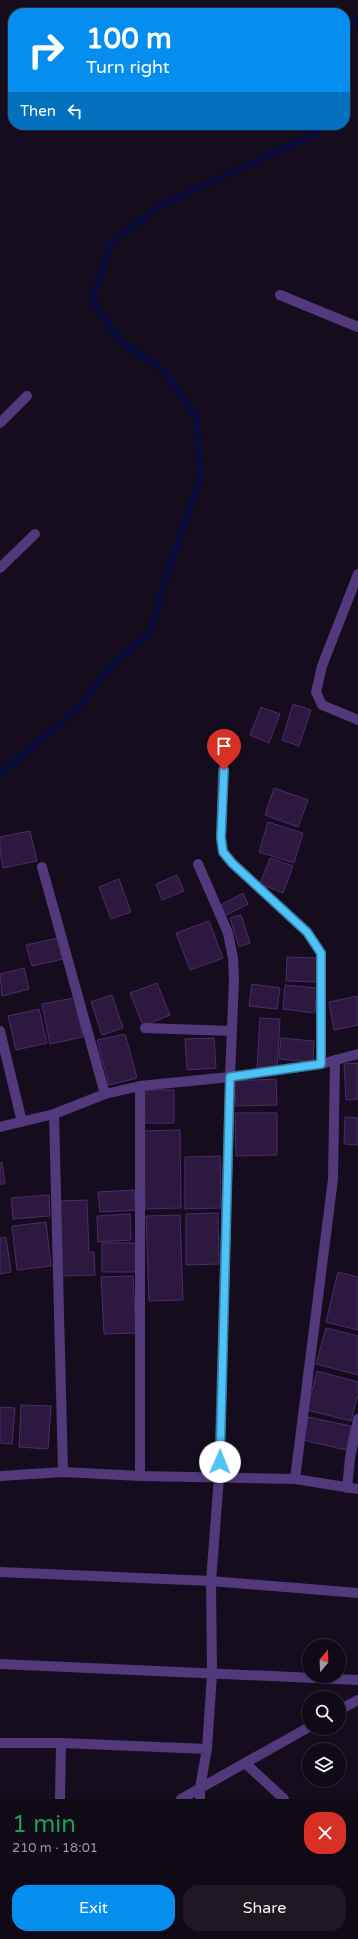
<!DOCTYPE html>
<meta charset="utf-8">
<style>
:root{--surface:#100a16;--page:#1e1823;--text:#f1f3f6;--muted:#9c9aa1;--line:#302b35;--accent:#068eef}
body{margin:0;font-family:"Varela Round",sans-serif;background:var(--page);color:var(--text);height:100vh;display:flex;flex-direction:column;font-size:15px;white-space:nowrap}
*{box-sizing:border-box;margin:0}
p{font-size:13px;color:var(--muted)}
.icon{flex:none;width:22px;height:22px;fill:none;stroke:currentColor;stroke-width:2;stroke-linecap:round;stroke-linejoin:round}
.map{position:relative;height:1799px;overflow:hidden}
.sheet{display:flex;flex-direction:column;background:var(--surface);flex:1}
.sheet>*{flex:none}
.hud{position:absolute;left:8px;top:8px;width:342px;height:122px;border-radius:16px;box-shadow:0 1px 3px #0004,0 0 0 1px var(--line);background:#068eef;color:#fff;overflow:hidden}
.needle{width:26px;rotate:19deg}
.controls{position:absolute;left:302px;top:1639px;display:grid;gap:8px}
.controls a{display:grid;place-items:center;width:44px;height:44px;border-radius:50%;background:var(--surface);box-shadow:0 1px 3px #0004,0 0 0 1px var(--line);font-size:20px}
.pin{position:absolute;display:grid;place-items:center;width:34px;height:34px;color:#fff;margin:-41px -17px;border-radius:50% 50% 50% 0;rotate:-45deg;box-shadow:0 0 4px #0007}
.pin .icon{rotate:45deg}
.me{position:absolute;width:44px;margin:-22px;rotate:1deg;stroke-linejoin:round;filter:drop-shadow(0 0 3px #0008)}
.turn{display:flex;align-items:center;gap:14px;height:84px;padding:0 12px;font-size:18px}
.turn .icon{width:52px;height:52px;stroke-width:2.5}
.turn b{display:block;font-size:28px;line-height:34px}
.then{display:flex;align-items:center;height:38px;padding:0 12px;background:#0003;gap:8px;font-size:15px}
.round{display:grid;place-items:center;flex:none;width:42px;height:42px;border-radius:16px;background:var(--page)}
.head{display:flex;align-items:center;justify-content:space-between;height:68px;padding:0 12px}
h1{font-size:24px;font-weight:600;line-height:30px;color:#1e9e55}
.cta{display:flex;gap:8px;margin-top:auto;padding:8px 12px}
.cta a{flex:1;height:46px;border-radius:16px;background:var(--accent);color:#fff;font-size:16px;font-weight:600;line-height:46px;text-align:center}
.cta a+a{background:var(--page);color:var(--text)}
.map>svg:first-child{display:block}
</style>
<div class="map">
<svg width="358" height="1799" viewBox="0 0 358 1799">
<rect width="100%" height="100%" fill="#150d1e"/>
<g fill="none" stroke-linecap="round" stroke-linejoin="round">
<path stroke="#0a0c3a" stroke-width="7" d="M 345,26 L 358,20
M 0,774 L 76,710 L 112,665 L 150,633 L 168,571 L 200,480 L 197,417 L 163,370 L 121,342 L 92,300 L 112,241 L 160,206 L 318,132 L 319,125"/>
</g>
<path fill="#2d193f" stroke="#4c2c6a" d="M 293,704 L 311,710 L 299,746 L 282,740 Z
M 261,707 L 280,714 L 269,743 L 250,735 Z
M 274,788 L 308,800 L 298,827 L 265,815 Z
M 268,822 L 303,833 L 294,863 L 259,852 Z
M 30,831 L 37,861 L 3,868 L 0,851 L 0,837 Z
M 270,858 L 293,866 L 283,893 L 260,884 Z
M 177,875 L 184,891 L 162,900 L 156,884 Z
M 119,879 L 131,912 L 111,919 L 99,887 Z
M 243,893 L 248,904 L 224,916 L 219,906 Z
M 241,915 L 250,943 L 239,947 L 230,918 Z
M 209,921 L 223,958 L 190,970 L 176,933 Z
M 58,938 L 63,959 L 32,966 L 26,945 Z
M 287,957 L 318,958 L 318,982 L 286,981 Z
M 24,968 L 29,989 L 2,996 L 0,974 Z
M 157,983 L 170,1015 L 143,1026 L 130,993 Z
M 252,984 L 280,988 L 277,1009 L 249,1006 Z
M 285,985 L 317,988 L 315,1013 L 283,1009 Z
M 112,995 L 123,1028 L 102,1035 L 91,1002 Z
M 358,996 L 358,1025 L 334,1030 L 329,1002 Z
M 74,998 L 83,1037 L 50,1044 L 42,1004 Z
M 39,1009 L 47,1043 L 16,1050 L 8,1016 Z
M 260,1018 L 280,1019 L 277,1069 L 257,1068 Z
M 125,1034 L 137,1078 L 109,1085 L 97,1040 Z
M 214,1038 L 216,1068 L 187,1070 L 185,1039 Z
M 281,1038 L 314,1041 L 313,1062 L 279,1059 Z
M 358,1063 L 358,1099 L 346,1100 L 344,1064 Z
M 276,1079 L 277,1105 L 236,1106 L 234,1081 Z
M 144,1090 L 174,1090 L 174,1123 L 145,1123 Z
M 235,1113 L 277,1113 L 277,1155 L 236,1156 Z
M 345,1117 L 358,1118 L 358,1145 L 344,1144 Z
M 180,1130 L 181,1208 L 145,1209 L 144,1131 Z
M 220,1156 L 221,1208 L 185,1209 L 185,1157 Z
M 2,1162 L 5,1184 L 0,1184 L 0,1163 Z
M 134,1190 L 136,1210 L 100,1212 L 98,1192 Z
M 49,1195 L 50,1216 L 13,1219 L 11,1198 Z
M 87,1200 L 89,1252 L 94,1252 L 95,1275 L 62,1276 L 58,1201 Z
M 218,1213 L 219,1264 L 186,1265 L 186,1214 Z
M 130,1214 L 131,1240 L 98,1242 L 97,1216 Z
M 180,1215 L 183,1300 L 149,1301 L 146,1216 Z
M 46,1222 L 51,1266 L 17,1270 L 12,1226 Z
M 6,1237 L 11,1272 L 0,1274 L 0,1238 Z
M 102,1243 L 137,1243 L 137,1272 L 102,1272 Z
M 338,1272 L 358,1277 L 358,1330 L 326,1322 Z
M 133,1276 L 136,1333 L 104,1334 L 101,1277 Z
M 326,1328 L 358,1336 L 358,1375 L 316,1364 Z
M 317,1371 L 358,1382 L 358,1395 L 351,1421 L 307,1410 Z
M 21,1405 L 51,1406 L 48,1449 L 19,1447 Z
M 0,1407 L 15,1408 L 12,1444 L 0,1443 Z
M 308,1417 L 351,1426 L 346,1450 L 303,1440 Z"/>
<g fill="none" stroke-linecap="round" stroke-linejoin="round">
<path stroke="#51397c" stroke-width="10" d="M 280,295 L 358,327
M 0,423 L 27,396
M 0,568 L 35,534
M 358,574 L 322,666 L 316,692 L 322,705 L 358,720
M 223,770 L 221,838 L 223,852 L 232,863 L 307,932 L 321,953 L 321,1064
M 198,864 L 228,933 L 233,958 L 234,980 L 230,1077 L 219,1477 L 211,1581 L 212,1674 L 207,1749 L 200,1788 L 200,1799
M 42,867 L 105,1094
M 145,1028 L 232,1031
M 0,1031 L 22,1122
M 140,1086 L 140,1476
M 54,1114 L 63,1472
M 0,1127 L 54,1114 L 105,1094 L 140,1086 L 230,1077 L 321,1064 L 358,1054
M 295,1479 L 333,1179 L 335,1060
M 347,1488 L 350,1458 L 358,1419
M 0,1572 L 211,1581 L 358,1593
M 0,1664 L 358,1680
M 339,1710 L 358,1700
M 0,1743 L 61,1743 L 207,1749
M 245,1763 L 284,1799
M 60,1799 L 61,1743
M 181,1799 L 309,1727"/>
<path stroke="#51397c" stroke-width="10" d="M 0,1476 L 63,1472 L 140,1476 L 295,1479 L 358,1489"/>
</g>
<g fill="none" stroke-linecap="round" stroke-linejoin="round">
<g stroke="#337fa1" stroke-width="10">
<path id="route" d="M 220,1462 L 230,1077 L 321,1064 L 321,953 L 307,932 L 232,863 L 223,852 L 221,838 L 224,770"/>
</g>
<use href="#route" stroke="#4fc3f7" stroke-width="7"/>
</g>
</svg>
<div class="controls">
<a><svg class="needle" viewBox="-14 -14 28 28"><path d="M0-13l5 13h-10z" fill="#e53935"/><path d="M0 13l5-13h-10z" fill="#9c9aa1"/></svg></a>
<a><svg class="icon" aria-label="search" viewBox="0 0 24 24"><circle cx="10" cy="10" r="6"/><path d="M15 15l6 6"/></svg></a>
<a><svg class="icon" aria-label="layers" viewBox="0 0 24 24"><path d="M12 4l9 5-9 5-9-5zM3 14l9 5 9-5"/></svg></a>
</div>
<div class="pin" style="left:224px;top:770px;background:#d93025"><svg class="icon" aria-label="arrive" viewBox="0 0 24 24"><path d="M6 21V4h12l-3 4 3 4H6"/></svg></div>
<svg class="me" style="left:220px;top:1462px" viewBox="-20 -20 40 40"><circle r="19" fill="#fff"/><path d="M0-13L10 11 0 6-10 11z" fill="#4fc3f7"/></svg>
<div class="hud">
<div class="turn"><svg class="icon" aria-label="right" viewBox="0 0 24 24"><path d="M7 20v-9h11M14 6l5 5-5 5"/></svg><div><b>100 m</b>Turn right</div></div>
<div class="then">Then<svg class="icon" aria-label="left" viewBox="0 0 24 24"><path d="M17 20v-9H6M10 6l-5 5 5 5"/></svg></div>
</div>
</div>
<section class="sheet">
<div class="head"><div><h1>1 min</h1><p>210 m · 18:01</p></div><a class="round" style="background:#d93025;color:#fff"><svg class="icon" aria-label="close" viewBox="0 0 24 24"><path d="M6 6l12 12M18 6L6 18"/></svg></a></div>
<div class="cta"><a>Exit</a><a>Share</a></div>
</section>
